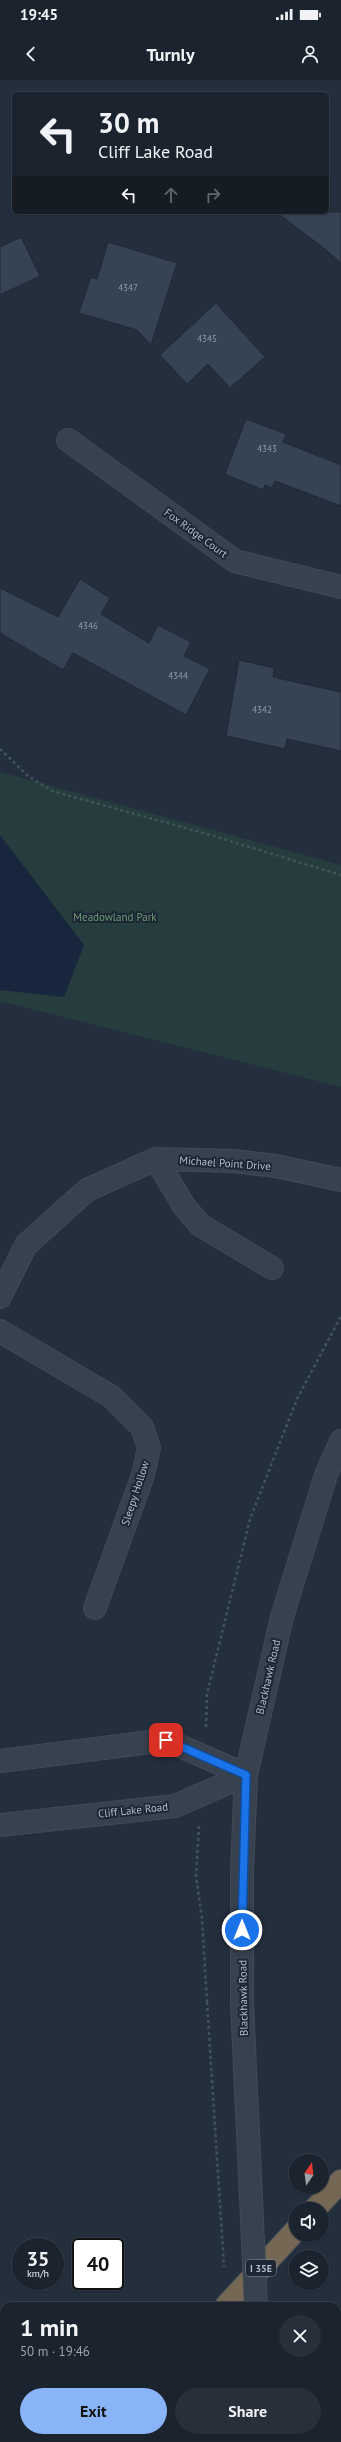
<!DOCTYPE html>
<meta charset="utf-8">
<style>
:root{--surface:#1b232e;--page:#282f3a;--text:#f1f3f6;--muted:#a0a4aa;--line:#39404a;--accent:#8ab4f8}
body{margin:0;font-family:"PT Sans",sans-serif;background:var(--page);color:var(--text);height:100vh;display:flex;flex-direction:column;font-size:15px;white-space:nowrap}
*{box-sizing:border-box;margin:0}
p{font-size:13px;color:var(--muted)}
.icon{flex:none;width:22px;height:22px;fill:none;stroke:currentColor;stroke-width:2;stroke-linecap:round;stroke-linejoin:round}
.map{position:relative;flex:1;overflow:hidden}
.details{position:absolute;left:0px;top:2222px;width:341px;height:140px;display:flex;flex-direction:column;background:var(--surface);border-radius:12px 12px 0 0;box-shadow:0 1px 3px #0004,0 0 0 1px var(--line)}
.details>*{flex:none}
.banner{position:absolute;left:12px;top:12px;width:317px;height:122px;border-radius:6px;box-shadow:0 1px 3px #0004,0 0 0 1px var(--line);background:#1b232e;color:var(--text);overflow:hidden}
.needle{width:26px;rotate:14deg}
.controls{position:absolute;left:289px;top:2074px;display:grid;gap:8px}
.controls a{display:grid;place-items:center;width:40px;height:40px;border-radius:50%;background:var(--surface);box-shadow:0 1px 3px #0004,0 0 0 1px var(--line);font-size:20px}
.speed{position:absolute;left:12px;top:2158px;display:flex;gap:8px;font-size:20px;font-weight:700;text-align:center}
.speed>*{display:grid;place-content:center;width:52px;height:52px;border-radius:50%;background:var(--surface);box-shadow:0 1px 3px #0004,0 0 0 1px var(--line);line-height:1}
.speed small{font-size:10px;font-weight:400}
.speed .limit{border:2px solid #111;border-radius:6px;background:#fff;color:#111}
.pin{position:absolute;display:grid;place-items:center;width:34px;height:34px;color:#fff;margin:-17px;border-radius:8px;box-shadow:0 2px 6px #0006}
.me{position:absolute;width:44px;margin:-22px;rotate:0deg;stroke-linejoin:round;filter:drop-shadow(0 0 3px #0008)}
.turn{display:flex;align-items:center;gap:14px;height:84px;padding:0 20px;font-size:18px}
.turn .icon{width:52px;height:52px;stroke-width:2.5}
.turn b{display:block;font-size:28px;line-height:34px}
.lanes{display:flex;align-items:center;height:38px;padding:0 20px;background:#0003;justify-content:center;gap:20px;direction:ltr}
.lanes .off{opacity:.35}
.round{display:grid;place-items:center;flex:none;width:42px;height:42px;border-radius:21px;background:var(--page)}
.headline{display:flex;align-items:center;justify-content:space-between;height:68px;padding:0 20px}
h1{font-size:24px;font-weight:700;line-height:30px}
.cta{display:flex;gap:8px;margin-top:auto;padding:8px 20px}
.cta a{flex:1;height:46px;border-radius:24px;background:var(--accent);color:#111;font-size:16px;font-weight:700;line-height:46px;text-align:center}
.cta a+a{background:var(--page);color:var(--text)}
.status{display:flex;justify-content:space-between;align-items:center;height:28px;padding:0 20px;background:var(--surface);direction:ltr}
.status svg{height:11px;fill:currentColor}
header{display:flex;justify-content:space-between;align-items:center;height:52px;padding:0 20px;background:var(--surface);font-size:18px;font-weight:700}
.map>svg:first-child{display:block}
</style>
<div class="status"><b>19:45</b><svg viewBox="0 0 49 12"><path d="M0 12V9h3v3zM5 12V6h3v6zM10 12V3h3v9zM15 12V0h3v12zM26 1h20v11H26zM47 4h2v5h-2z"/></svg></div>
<header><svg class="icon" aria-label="back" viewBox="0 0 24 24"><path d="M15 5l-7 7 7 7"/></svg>Turnly<svg class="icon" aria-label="person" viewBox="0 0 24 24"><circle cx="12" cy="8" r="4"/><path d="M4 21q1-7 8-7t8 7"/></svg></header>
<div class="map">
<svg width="341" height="2362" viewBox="0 0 341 2362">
<rect width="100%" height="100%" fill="#242f3e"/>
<path fill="#263c3f" d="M 0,692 L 341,785 L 341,1007 L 0,921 Z"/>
<path fill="#17263c" d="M 0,755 L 84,865 L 64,917 L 0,910 Z"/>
<path fill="#364354" stroke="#1f2835" d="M 276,132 L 341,132 L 341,183 L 325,169 Z
M 21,157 L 40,196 L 0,215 L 0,167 Z
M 108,162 L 177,183 L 151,265 L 137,250 L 79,233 L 91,197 L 97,199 Z
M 216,223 L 265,277 L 230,308 L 208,284 L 187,304 L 160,275 Z
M 246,339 L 286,354 L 283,362 L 341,385 L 341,426 L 275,401 L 272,408 L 265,405 L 263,410 L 225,394 Z
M 80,499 L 110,518 L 101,534 L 149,563 L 158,545 L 191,562 L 184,576 L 210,589 L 186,635 L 73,573 L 63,590 L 0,553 L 0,508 L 58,537 Z
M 239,580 L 274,588 L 273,597 L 341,612 L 341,671 L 287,659 L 285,669 L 226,656 Z"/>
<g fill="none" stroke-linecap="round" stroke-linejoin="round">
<g stroke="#414a57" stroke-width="24">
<path id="minor" d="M 68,360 L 235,481 L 341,507
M 156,1079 L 184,1126 L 200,1145 L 272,1188
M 0,1217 L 26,1165 L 87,1110 L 156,1079 L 234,1081 L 276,1086 L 341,1100
M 0,1251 L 112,1317 L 142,1347 L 149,1368 L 143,1395 L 95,1528"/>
</g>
<g stroke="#414a57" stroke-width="24">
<path id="tertiary" d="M 0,1681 L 166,1660 L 246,1695
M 0,1745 L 175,1726 L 246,1695
M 242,1923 L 242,1791 L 246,1695 L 282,1537 L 326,1395 L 341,1361
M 262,2358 L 262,2362"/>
</g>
<g stroke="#434c59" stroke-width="24">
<path id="motorway" d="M 315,2129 L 341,2101
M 226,2226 L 296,2150
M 337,2318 L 341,2314
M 100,2362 L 104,2358
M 300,2362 L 303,2358"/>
</g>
<path stroke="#3f5557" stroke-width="2.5" stroke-dasharray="3 3" stroke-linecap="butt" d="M 0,669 L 28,696 L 52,711 L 207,754 L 341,795
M 206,1647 L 207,1614 L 250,1439 L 297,1319 L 341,1236
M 199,1746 L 196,1796 L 202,1838 L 207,1922"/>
<use href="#minor" stroke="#38414e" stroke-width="22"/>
<use href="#tertiary" stroke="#38414e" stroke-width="22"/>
<use href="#motorway" stroke="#746855" stroke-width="22"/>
<g stroke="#414a57" stroke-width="24" stroke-linecap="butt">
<path id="tertiary-bridge" d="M 242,1923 L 256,2226"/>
</g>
<path stroke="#3f5557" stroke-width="2.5" stroke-dasharray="3 3" stroke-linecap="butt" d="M 207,1922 L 224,2187"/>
<use href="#tertiary-bridge" stroke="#38414e" stroke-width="22"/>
</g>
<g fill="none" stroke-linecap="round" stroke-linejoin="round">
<g stroke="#114b97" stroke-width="10">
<path id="route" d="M 166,1660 L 246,1695 L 242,1850"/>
</g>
<use href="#route" stroke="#1a73e8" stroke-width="7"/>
</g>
<g text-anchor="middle" stroke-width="4" stroke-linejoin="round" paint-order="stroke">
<g font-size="9" fill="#929caa">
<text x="128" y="211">4347</text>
<text x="207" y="262">4345</text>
<text x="267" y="372">4343</text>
<text x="88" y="549">4346</text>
<text x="178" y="599">4344</text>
<text x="262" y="633">4342</text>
</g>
<rect fill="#1d2633" stroke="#878f9c" stroke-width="1" x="246" y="2180" width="30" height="16" rx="3"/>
<g font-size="10" font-weight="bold" fill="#b4bcc9">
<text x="261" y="2192">I 35E</text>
</g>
<g font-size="11" fill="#b4bcc9" stroke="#1d2633">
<text transform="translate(196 453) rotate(36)" y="4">Fox Ridge Court</text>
<text transform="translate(225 1083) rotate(4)" y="4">Michael Point Drive</text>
<text transform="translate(135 1413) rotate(-72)" y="4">Sleepy Hollow</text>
<text transform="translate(268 1597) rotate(-77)" y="4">Blackhawk Road</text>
<text transform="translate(133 1730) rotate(-6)" y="4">Cliff Lake Road</text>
<text transform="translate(243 1918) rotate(-91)" y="4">Blackhawk Road</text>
</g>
<g font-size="11" fill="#6b9a76" stroke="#1d2633">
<text x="115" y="841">Meadowland Park</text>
</g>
</g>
</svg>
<div class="controls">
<a><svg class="needle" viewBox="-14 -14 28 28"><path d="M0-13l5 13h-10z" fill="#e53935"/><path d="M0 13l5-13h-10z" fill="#a0a4aa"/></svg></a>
<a><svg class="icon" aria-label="sound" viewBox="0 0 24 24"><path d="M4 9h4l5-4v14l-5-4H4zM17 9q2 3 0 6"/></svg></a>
<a><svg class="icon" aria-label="layers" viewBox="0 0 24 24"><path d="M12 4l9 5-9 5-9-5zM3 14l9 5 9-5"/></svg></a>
</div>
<div class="speed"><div>35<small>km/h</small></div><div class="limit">40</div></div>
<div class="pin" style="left:166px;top:1660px;background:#d93025"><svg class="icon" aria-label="arrive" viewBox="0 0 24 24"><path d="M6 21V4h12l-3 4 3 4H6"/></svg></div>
<svg class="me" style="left:242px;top:1850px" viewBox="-20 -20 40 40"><circle r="17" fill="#1a73e8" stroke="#fff" stroke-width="3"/><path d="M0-11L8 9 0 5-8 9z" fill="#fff"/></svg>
<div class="banner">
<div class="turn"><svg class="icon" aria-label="left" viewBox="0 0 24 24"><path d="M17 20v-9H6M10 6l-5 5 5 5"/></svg><div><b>30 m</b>Cliff Lake Road</div></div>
<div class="lanes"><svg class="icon" aria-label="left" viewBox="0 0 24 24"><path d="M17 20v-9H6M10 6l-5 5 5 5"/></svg><svg class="icon off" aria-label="ahead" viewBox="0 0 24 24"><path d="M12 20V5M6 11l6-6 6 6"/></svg><svg class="icon off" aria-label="right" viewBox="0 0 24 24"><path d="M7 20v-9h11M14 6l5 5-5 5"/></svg></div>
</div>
<section class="details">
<div class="headline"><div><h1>1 min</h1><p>50 m · 19:46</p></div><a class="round"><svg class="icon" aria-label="close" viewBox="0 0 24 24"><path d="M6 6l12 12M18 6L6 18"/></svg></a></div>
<div class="cta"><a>Exit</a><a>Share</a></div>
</section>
</div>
